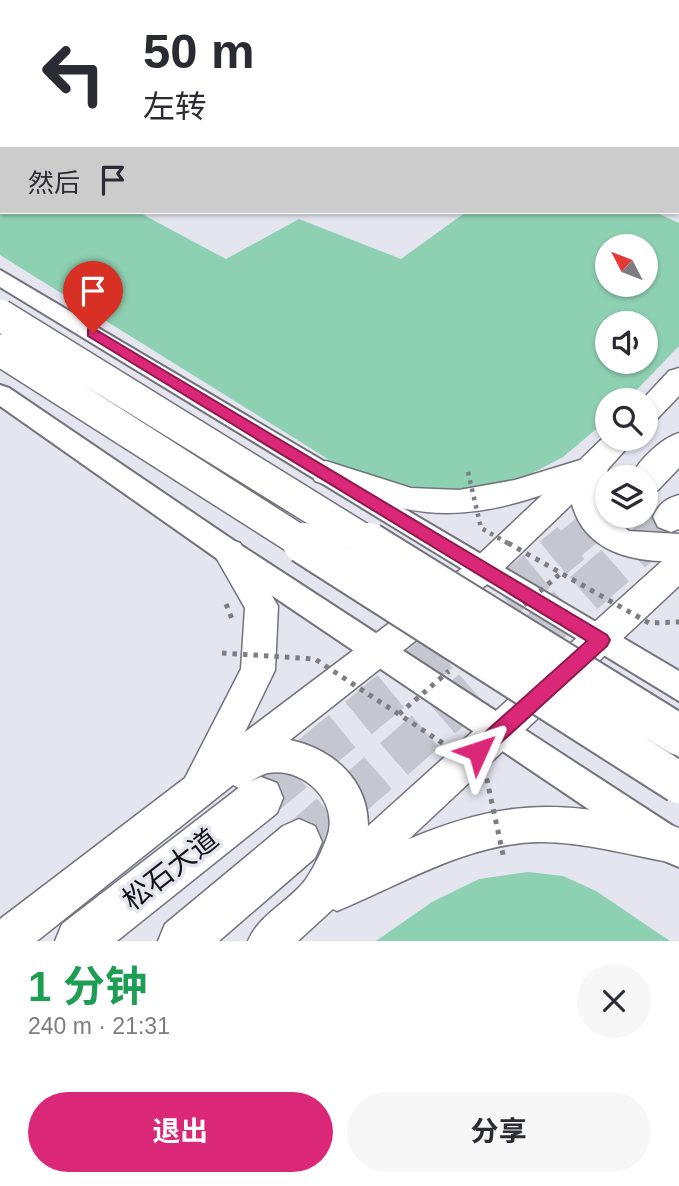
<!DOCTYPE html>
<html lang="zh">
<meta charset="utf-8">
<style>
:root{--surface:#fff;--page:#f7f7f7;--text:#2b2b33;--muted:#7c7c81;--accent:#db2777}
body{margin:0;font-family:Helvetica,"Noto Sans SC",sans-serif;background:var(--page);color:var(--text);height:100vh;display:flex;flex-direction:column;font-size:26px;white-space:nowrap}
*{box-sizing:border-box;margin:0}
p{font-size:23px;color:var(--muted)}
.icon{flex:none;width:38px;height:38px;fill:none;stroke:currentColor;stroke-width:2;stroke-linecap:round;stroke-linejoin:round}
.map{position:relative;height:941px;overflow:hidden}
.drawer{display:flex;flex-direction:column;background:var(--surface);flex:1}
.drawer>*{flex:none}
.guide{position:absolute;left:0px;top:0px;width:679px;height:214px;box-shadow:0 2px 5px #0004;background:#fff;color:var(--text);overflow:hidden}
.needle{width:46px;rotate:312deg}
.controls{position:absolute;left:595px;top:234px;display:grid;gap:14px}
.controls a{display:grid;place-items:center;width:63px;height:63px;border-radius:50%;background:var(--surface);box-shadow:0 2px 5px #0004;font-size:35px}
.pin{position:absolute;display:grid;place-items:center;width:60px;height:60px;color:#fff;margin:-72px -30px;border-radius:50% 50% 50% 0;rotate:-45deg;box-shadow:0 0 7px #0007}
.pin .icon{rotate:45deg}
.me{position:absolute;width:77px;margin:-38px;rotate:48deg;stroke-linejoin:round;filter:drop-shadow(0 0 5px #0008)}
.turn{display:flex;align-items:center;gap:24px;height:147px;padding:0 28px;font-size:32px}
.turn .icon{width:91px;height:91px;stroke-width:2.5}
.turn b{display:block;font-size:49px;line-height:60px}
.then{display:flex;align-items:center;height:66px;padding:0 28px;background:#0003;gap:14px;font-size:26px}
.round{display:grid;place-items:center;flex:none;width:74px;height:74px;border-radius:37px;background:var(--page)}
.head{display:flex;align-items:center;justify-content:space-between;height:119px;padding:0 28px}
h1{font-size:42px;font-weight:700;line-height:52px;color:#1e9e55}
.action{display:flex;gap:14px;margin-top:auto;padding:14px 28px}
.action a{flex:1;height:80px;border-radius:42px;background:var(--accent);color:#fff;font-size:28px;font-weight:700;line-height:80px;text-align:center}
.action a+a{background:var(--page);color:var(--text)}
.map>svg:first-child{display:block}
</style>
<div class="map">
<svg width="679" height="941" viewBox="0 0 679 941">
<rect width="100%" height="100%" fill="#e4e5ef"/>
<path fill="#8ed1b2" fill-rule="evenodd" d="M 0,181 L 2,212 L 138,212 L 226,259 L 299,219 L 401,259 L 466,212 L 655,212 L 679,223 L 679,346 L 626,401 L 607,401 L 607,420 L 563,457 L 525,477 L 491,486 L 451,490 L 411,488 L 339,466 L 0,255 ZM 607,247 L 646,247 L 646,285 L 607,285 ZM 607,324 L 646,324 L 646,362 L 607,362 Z
M 528,872 L 563,876 L 596,891 L 670,941 L 376,941 L 432,902 L 479,879 Z"/>
<g fill="none" stroke-linecap="round" stroke-linejoin="round">
<path stroke="#c5c6cf" stroke-width="32" stroke-dasharray="32 17" stroke-linecap="butt" d="M 569,545 L 607,514
M 639,545 L 671,517"/>
<path stroke="#c5c6cf" stroke-width="42" stroke-dasharray="42 21" stroke-linecap="butt" d="M 261,798 L 571,543
M 299,842 L 641,543"/>
<g stroke="#72737c" stroke-width="4">
<path id="tertiary" d="M 0,270 L 679,671 L 679,701 L 0,287 Z
M 0,385 L 9,388 L 239,544 L 679,830 L 679,867 L 667,862 L 219,560 L 0,406 Z"/>
</g>
<g stroke="#72737c" stroke-width="3">
<path id="secondary" d="M 679,368 L 679,396 L 656,420 L 646,423 L 646,401 L 641,401 L 669,371 Z
M 607,434 L 607,439 L 635,439 L 608,469 L 601,495 L 604,511 L 629,531 L 679,534 L 679,586 L 409,839 C 485,807 541,799 622,815 C 641,819 661,821 679,828 L 679,858 L 668,862 C 626,854 583,842 540,842 C 467,843 403,884 337,911 L 333,909 L 298,941 L 248,941 C 259,915 285,904 303,883 C 311,874 327,842 329,830 C 335,797 301,767 268,773 C 259,775 248,784 239,788 L 233,785 L 37,941 L 0,941 L 0,919 L 185,778 L 241,669 L 245,608 L 213,552 L 218,543 L 229,539 L 240,543 L 278,606 L 275,670 L 245,732 L 473,560 L 542,495 C 448,526 405,514 315,481 L 311,473 L 315,465 L 326,461 L 411,488 L 459,490 L 515,480 L 580,460 ZM 572,504 C 583,546 622,560 662,561 L 368,826 C 368,780 333,749 290,740 L 495,578 Z"/>
</g>
<g stroke="#72737c" stroke-width="3">
<path id="trunk" d="M 679,433 L 679,468 L 658,490 L 646,494 L 646,478 L 630,478 C 639,460 660,439 679,433 Z
M 679,495 L 679,529 L 671,532 L 658,527 L 653,517 C 659,504 665,499 679,495 Z
M 261,777 L 277,783 L 283,798 L 277,813 L 117,941 L 55,941 L 62,924 L 245,783 Z
M 299,819 L 315,826 L 322,842 L 315,858 L 219,941 L 158,941 L 165,924 L 283,826 Z"/>
</g>
<path stroke="#7d7d84" stroke-width="5" stroke-dasharray="4.5 6" stroke-linecap="butt" d="M 226,604 L 232,619"/>
<use href="#tertiary" fill="#fff" fill-rule="evenodd"/>
<use href="#secondary" fill="#fff" fill-rule="evenodd"/>
<use href="#trunk" fill="#fff" fill-rule="evenodd"/>
<g stroke="#72737c" stroke-width="34" stroke-linecap="butt">
<path id="primary-bridge-far1" d="M 0,315 L 372,545
M 0,350 L 306,545"/>
</g>
<g stroke="#72737c" stroke-width="44" stroke-linecap="butt">
<path id="primary-bridge" d="M 303,543 L 679,783
M 369,543 L 679,735"/>
</g>
<path stroke="#7d7d84" stroke-width="4.5" stroke-dasharray="3.5 5" stroke-linecap="butt" d="M 468,472 L 481,528 L 511,545"/>
<path stroke="#7d7d84" stroke-width="5" stroke-dasharray="4.5 6" stroke-linecap="butt" d="M 508,543 L 649,623 L 679,622
M 524,605 L 561,573
M 222,653 L 315,659 L 485,771 L 504,859
M 399,714 L 449,671"/>
<use href="#primary-bridge-far1" stroke="#fff" stroke-width="31"/>
<use href="#primary-bridge" stroke="#fff" stroke-width="40"/>
</g>
<path fill="#db2777" stroke="#8e194d" stroke-width="2" d="M 93,328 L 607,635 L 610,640 L 607,646 L 485,757 L 478,760 L 472,757 L 469,751 L 472,744 L 587,641 L 88,336 L 88,329 Z"/>
<g text-anchor="middle" stroke-width="7" stroke-linejoin="round" paint-order="stroke">
<g font-size="28" fill="#141418" stroke="#e4e5ef">
<text transform="translate(170 869) rotate(-38)" y="10">松石大道</text>
</g>
</g>
</svg>
<div class="controls">
<a><svg class="needle" viewBox="-14 -14 28 28"><path d="M0-13l5 13h-10z" fill="#e53935"/><path d="M0 13l5-13h-10z" fill="#7c7c81"/></svg></a>
<a><svg class="icon" aria-label="sound" viewBox="0 0 24 24"><path d="M4 9h4l5-4v14l-5-4H4zM17 9q2 3 0 6"/></svg></a>
<a><svg class="icon" aria-label="search" viewBox="0 0 24 24"><circle cx="10" cy="10" r="6"/><path d="M15 15l6 6"/></svg></a>
<a><svg class="icon" aria-label="layers" viewBox="0 0 24 24"><path d="M12 4l9 5-9 5-9-5zM3 14l9 5 9-5"/></svg></a>
</div>
<div class="pin" style="left:93px;top:333px;background:#d93025"><svg class="icon" aria-label="arrive" viewBox="0 0 24 24"><path d="M6 21V4h12l-3 4 3 4H6"/></svg></div>
<svg class="me" style="left:478px;top:751px" viewBox="-20 -20 40 40"><path d="M0-17L14 15 0 8-14 15z" fill="#db2777" stroke="#fff" stroke-width="4"/></svg>
<div class="guide">
<div class="turn"><svg class="icon" aria-label="left" viewBox="0 0 24 24"><path d="M17 20v-9H6M10 6l-5 5 5 5"/></svg><div><b>50 m</b>左转</div></div>
<div class="then">然后<svg class="icon" aria-label="arrive" viewBox="0 0 24 24"><path d="M6 21V4h12l-3 4 3 4H6"/></svg></div>
</div>
</div>
<section class="drawer">
<div class="head"><div><h1>1 分钟</h1><p>240 m · 21:31</p></div><a class="round"><svg class="icon" aria-label="close" viewBox="0 0 24 24"><path d="M6 6l12 12M18 6L6 18"/></svg></a></div>
<div class="action"><a>退出</a><a>分享</a></div>
</section>
